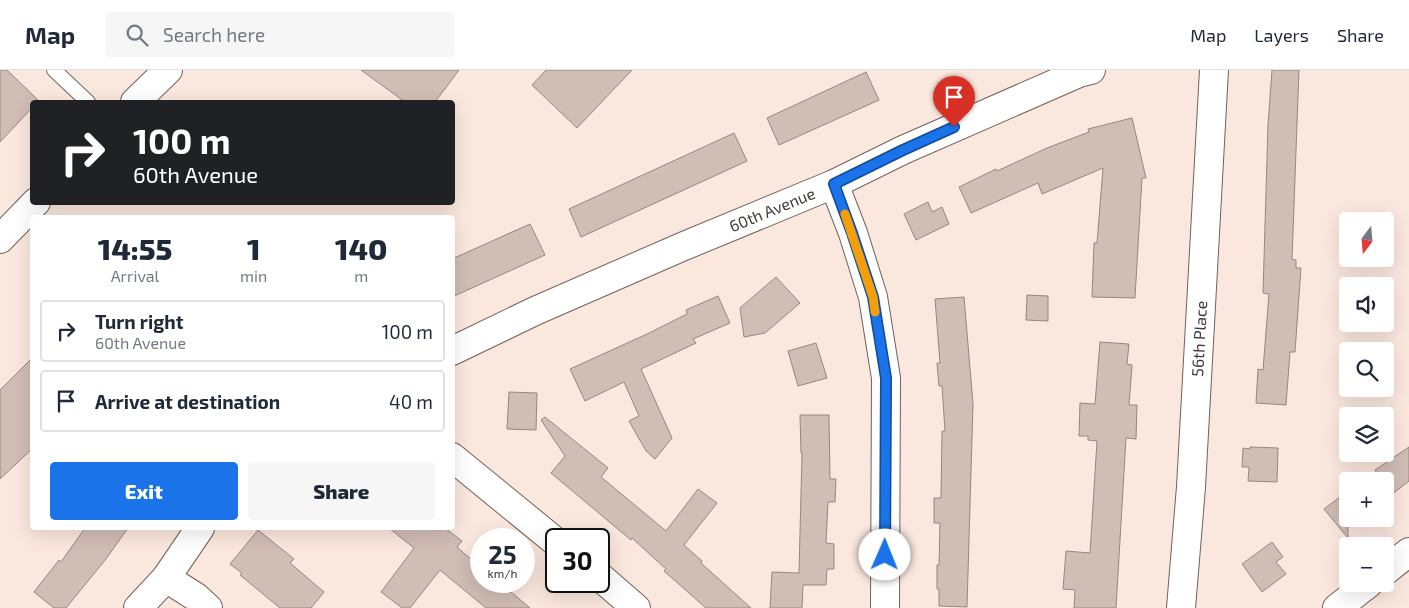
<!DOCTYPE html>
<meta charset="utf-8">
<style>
:root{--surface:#fff;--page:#f6f6f7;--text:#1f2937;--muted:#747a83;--line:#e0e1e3;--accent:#1a73e8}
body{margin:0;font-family:"Exo 2",sans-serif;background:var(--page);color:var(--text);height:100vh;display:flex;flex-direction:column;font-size:19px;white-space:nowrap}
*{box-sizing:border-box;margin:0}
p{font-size:16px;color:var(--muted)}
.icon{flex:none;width:28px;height:28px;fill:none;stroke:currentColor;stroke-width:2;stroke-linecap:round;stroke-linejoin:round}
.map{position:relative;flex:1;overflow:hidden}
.side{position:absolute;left:30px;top:145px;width:425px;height:315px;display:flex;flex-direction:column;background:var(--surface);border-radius:5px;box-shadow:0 5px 20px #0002}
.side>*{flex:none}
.top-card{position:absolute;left:30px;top:30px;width:425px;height:105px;border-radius:5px;box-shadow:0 5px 20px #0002;background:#202124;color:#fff;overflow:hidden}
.needle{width:32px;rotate:196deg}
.buttons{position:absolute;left:1339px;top:142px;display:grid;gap:10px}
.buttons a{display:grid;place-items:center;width:55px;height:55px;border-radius:5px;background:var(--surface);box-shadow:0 5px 20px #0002;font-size:25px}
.speed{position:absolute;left:470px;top:458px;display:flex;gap:10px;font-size:25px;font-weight:700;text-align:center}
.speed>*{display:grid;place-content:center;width:65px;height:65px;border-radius:50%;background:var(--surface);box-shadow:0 5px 20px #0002;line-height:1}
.speed small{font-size:12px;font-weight:400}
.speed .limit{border:2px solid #111;border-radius:8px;background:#fff;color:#111}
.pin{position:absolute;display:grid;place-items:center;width:42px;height:42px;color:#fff;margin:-51px -21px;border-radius:50% 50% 50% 0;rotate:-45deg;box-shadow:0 0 5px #0007}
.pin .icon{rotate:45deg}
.me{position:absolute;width:55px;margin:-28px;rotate:1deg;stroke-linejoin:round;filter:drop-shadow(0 0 4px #0008)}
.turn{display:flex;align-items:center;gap:18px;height:105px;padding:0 20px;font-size:22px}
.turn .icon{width:65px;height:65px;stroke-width:2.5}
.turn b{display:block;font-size:35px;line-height:42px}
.eta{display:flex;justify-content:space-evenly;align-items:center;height:85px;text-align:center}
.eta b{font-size:30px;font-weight:800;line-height:35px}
.primary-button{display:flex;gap:10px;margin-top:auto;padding:10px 20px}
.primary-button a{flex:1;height:58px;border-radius:5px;background:var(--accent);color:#fff;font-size:20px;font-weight:800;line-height:58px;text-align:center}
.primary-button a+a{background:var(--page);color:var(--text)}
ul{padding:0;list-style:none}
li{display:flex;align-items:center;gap:15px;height:62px;margin:0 10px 8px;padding:0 10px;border:2px solid var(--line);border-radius:5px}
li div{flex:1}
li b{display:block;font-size:19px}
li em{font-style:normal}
header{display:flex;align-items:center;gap:30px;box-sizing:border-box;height:70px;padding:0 25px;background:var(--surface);border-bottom:1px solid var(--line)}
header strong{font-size:24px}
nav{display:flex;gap:28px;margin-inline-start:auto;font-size:18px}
.search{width:350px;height:45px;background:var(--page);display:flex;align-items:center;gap:12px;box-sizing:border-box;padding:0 18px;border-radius:5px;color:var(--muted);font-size:19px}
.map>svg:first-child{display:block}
</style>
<header>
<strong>Map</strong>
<div class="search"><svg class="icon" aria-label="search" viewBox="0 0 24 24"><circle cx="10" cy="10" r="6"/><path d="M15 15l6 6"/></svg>Search here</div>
<nav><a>Map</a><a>Layers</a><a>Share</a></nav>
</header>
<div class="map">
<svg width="1409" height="538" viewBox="0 0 1409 538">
<rect width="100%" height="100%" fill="#fae7dd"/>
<path fill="#d0bdb5" stroke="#98867f" d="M 0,0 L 7,0 L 39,31 L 38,32 L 32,32 L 32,38 L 0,72 Z
M 361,0 L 459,0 L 435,32 L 405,32 Z
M 546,0 L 632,0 L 577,58 L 532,15 Z
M 1272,0 L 1299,0 L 1292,189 L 1296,190 L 1296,198 L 1301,198 L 1295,282 L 1290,282 L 1286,335 L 1256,333 L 1258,299 L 1263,300 L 1269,224 L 1263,223 L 1268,55 Z
M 866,2 L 879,30 L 779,75 L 767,48 Z
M 1132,48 L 1146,108 L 1142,108 L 1135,228 L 1092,227 L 1094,173 L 1097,173 L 1103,98 L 1042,124 L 1038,113 L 971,143 L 959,117 L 996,99 L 997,101 L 1047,78 L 1089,62 L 1088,59 Z
M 734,63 L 747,91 L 581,167 L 569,139 Z
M 928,132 L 932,142 L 942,137 L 949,154 L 916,170 L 904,144 Z
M 530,154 L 545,185 L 452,227 L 452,189 Z
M 776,207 L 800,233 L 765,263 L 744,267 L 740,238 Z
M 1027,225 L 1048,226 L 1048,251 L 1026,250 Z
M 718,226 L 730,253 L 693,269 L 696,273 L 641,299 L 672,368 L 655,389 L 646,381 L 629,351 L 639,346 L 624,312 L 585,331 L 570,299 L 647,264 L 687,244 L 686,240 Z
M 964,227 L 973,334 L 967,537 L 939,536 L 939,519 L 937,519 L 937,495 L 939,495 L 940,453 L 934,453 L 934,428 L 941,428 L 942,361 L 945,361 L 942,316 L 939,316 L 937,293 L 940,293 L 935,229 Z
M 1100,272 L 1129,274 L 1127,294 L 1132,295 L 1129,335 L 1137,335 L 1136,369 L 1126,368 L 1116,538 L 1074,538 L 1075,520 L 1063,519 L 1066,481 L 1090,483 L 1097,371 L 1088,370 L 1088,366 L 1079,366 L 1080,333 L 1095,334 Z
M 816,273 L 827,308 L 798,316 L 788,281 Z
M 32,288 L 32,379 L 0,409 L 0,320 Z
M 509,322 L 537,323 L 536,360 L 507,359 Z
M 800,345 L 829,345 L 830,409 L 836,409 L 835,432 L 828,432 L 826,473 L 834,474 L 834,499 L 827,499 L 826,515 L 803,515 L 802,538 L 770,538 L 772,502 L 799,503 L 802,383 L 801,383 Z
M 545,347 L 608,398 L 601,407 L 666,461 L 698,419 L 717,433 L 684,475 L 702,491 L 701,493 L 751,538 L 706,538 L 664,501 L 666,499 L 632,468 L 631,470 L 551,403 L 565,386 L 541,350 Z
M 1250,377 L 1278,378 L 1277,412 L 1248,411 L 1249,397 L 1242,397 L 1243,378 L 1250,379 Z
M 1409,377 L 1409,411 L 1391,425 L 1385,416 L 1385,411 L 1382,411 L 1375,400 Z
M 1348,421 L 1348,468 L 1324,439 Z
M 85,458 L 128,458 L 106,489 L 66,538 L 54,538 L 34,522 L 59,490 L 61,492 Z
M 389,458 L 445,458 L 462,471 L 457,477 L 481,498 L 481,511 L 498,511 L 530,538 L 486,538 L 440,500 L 410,538 L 402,538 L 381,522 L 414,478 Z
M 258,460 L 294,489 L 290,493 L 324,522 L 311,538 L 280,538 L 240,505 L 242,503 L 230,494 Z
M 1272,472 L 1283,487 L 1276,492 L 1286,504 L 1262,522 L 1242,494 Z"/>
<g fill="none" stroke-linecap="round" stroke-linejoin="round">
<g stroke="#726259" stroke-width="16">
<path id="lane" d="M 54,0 L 88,32"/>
</g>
<g stroke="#726259" stroke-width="30">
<g id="street">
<path d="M 834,114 L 853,163 L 873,227 L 886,308 L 885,538"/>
<path id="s1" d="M 452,281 L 535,241 L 684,176 L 834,114 L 903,80 L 1079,3 L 1091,0"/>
<path d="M 452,387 L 556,472"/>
<path d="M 1385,501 L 1409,482"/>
<path d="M 599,506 L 636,538"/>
<path d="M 166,508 L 196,527 L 208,538"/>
<path d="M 138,538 L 166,508 L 200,458"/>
<path d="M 1337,538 L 1368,514"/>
</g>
</g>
<g stroke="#726259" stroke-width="30">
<g id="secondary">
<path d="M 135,32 L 168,0"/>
<path d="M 0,169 L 36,132"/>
<path id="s2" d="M 1181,538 L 1191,417 L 1214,0"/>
</g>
</g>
<use href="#lane" stroke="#fff" stroke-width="14"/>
<use href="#street" stroke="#fff" stroke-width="28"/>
<use href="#secondary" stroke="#fff" stroke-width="28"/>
</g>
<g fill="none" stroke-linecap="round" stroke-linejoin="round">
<g stroke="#114b97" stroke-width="12">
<path id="route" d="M 885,485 L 886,308 L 873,227 L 852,163 L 834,114 L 903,80 L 954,57"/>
</g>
<use href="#route" stroke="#1a73e8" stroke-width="9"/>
<path stroke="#f59e0b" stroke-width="9" d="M 845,144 L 873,227 L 875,242"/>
</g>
<g text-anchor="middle" stroke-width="5" stroke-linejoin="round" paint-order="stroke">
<g font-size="16" fill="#413936" stroke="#fef6f2">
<text dy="6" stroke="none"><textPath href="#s1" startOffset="350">60th Avenue</textPath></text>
<text dy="6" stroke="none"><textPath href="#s2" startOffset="270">56th Place</textPath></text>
</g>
</g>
</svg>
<div class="buttons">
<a><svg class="needle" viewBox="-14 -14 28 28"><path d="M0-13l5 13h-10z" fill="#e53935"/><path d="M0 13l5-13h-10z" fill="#747a83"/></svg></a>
<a><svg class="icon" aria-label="sound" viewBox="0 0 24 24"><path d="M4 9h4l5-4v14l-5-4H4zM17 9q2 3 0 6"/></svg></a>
<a><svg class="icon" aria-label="search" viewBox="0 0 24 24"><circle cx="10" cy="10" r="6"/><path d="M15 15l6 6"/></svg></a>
<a><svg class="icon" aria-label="layers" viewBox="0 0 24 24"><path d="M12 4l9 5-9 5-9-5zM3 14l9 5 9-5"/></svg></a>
<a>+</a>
<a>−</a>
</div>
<div class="speed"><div>25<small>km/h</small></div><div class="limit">30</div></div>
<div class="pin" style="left:954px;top:57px;background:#d93025"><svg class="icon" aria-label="arrive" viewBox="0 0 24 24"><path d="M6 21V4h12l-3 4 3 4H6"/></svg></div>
<svg class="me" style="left:885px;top:485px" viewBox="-20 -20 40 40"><circle r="19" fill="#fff"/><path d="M0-13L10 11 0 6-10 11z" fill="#1a73e8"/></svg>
<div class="top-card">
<div class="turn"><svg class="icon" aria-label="right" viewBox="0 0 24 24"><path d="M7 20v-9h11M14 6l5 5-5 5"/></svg><div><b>100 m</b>60th Avenue</div></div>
</div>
<section class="side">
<div class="eta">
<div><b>14:55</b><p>Arrival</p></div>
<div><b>1</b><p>min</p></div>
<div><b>140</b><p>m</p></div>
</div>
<ul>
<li><svg class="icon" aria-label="right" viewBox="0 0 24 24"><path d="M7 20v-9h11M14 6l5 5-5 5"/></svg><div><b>Turn right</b><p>60th Avenue</p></div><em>100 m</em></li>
<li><svg class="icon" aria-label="arrive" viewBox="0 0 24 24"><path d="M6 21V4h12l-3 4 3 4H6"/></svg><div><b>Arrive at destination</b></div><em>40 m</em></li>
</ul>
<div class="primary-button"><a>Exit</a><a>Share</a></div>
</section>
</div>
